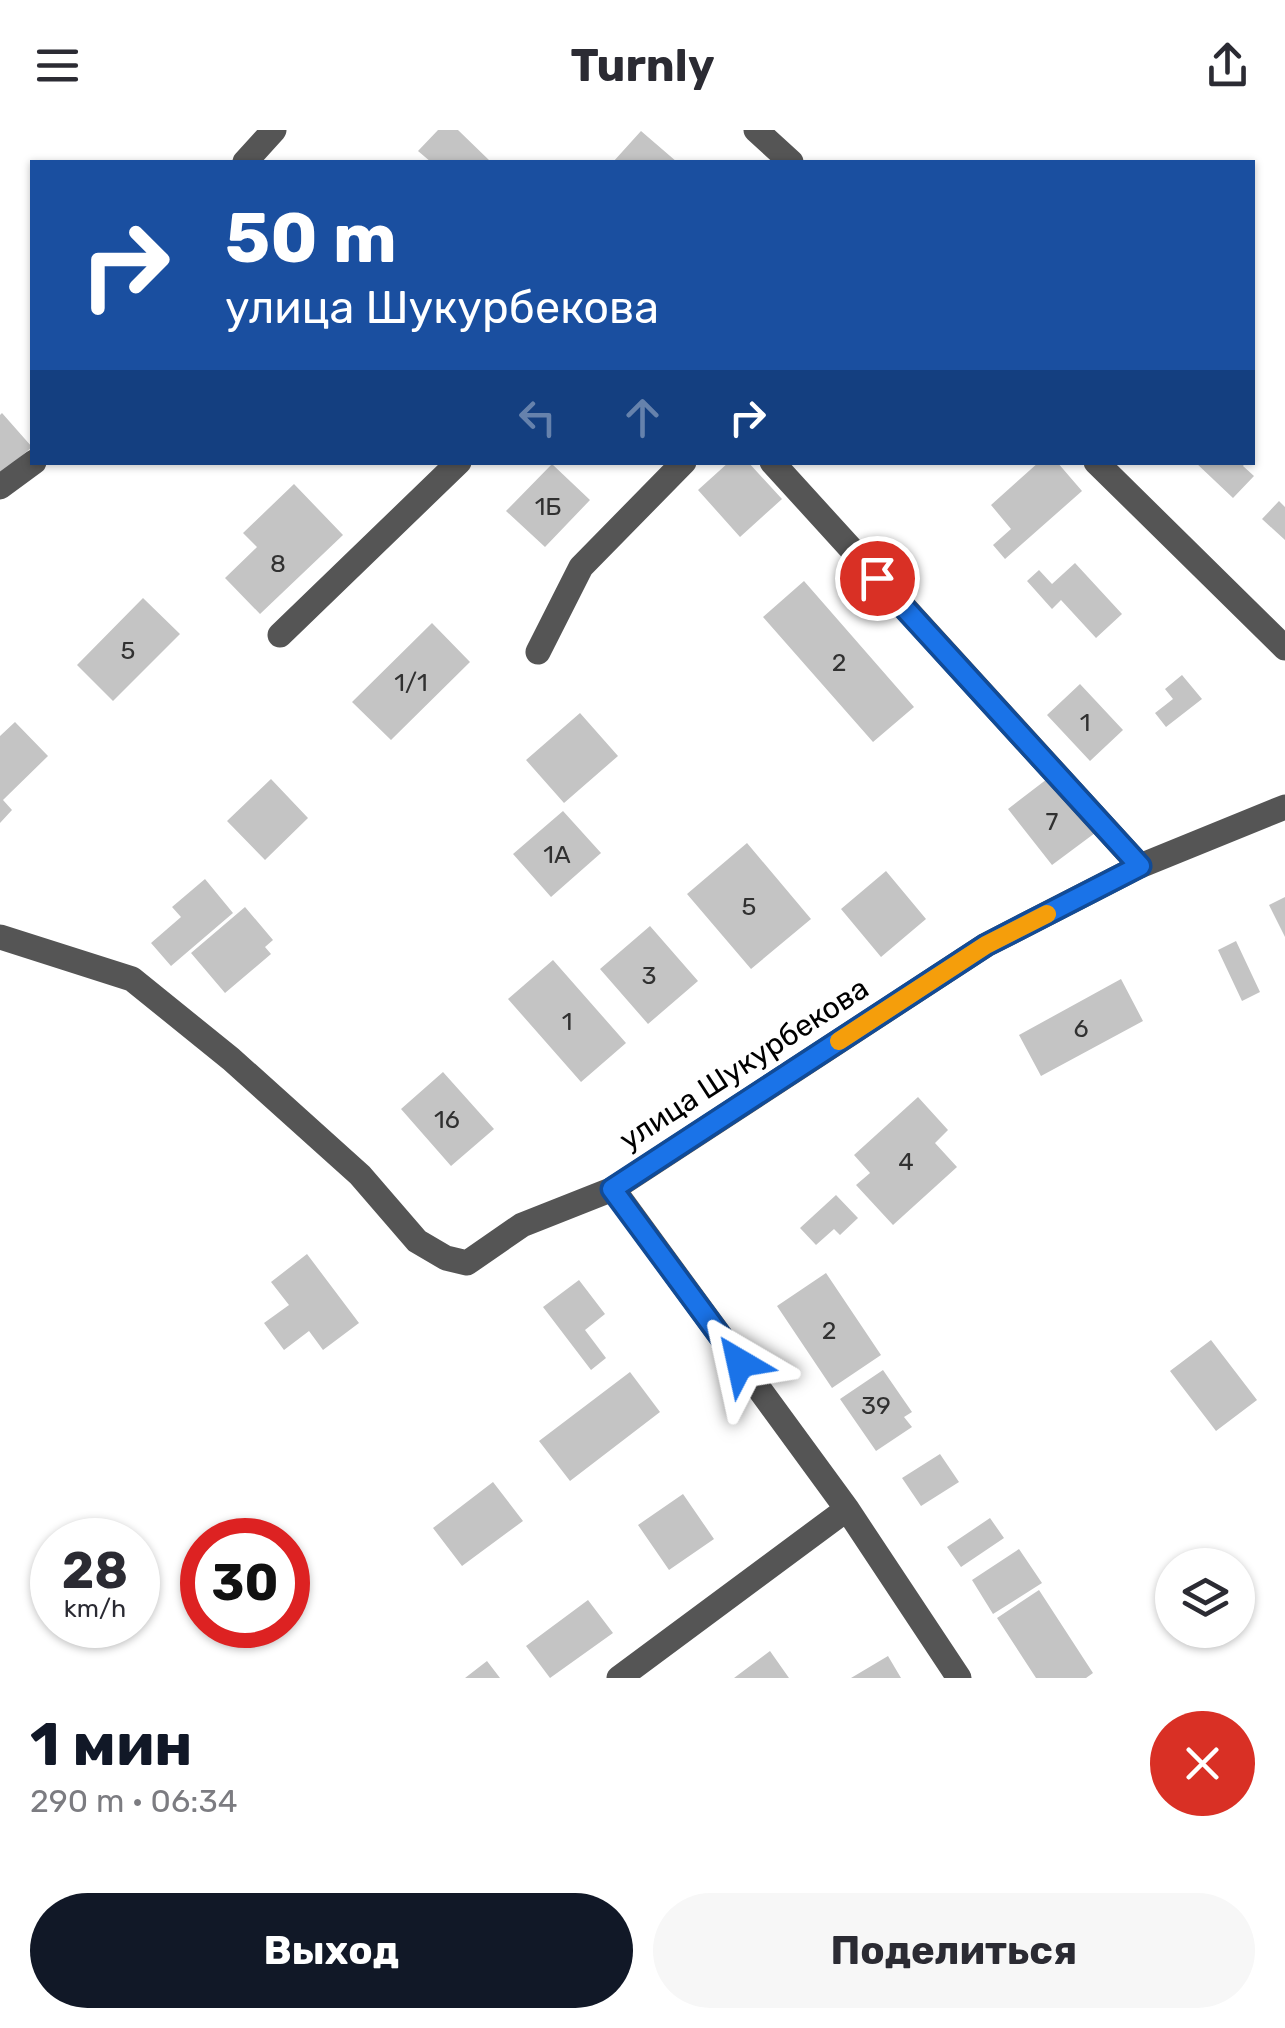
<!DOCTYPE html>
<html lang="ru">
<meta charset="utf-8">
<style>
:root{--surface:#fff;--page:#f7f7f7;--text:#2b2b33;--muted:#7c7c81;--accent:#111827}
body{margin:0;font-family:Rubik,sans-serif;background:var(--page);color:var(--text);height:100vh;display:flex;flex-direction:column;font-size:38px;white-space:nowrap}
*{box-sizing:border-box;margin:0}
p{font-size:32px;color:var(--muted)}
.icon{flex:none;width:55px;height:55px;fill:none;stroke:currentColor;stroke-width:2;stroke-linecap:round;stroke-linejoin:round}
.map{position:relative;height:1548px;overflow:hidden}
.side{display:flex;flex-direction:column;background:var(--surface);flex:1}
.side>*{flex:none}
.guide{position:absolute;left:30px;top:30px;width:1225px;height:305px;border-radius:0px;box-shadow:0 2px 8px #0004;background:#1a4fa0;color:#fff;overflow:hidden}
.fabs{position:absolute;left:1155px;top:1418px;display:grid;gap:20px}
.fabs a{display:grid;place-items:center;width:100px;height:100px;border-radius:50%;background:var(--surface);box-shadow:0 2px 8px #0004;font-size:50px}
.speed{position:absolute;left:30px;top:1388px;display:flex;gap:20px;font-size:50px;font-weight:700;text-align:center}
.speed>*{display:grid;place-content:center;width:130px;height:130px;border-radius:50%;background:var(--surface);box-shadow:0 2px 8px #0004;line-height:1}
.speed small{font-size:25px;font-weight:400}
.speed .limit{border:15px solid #d22;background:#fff;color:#111}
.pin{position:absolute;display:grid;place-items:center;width:85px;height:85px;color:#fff;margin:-42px;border:5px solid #fff;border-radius:50%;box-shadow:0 2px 10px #0007}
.me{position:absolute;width:110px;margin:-55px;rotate:324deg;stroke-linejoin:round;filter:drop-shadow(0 0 8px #0008)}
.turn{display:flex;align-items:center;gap:35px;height:210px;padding:0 30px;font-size:45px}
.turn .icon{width:130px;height:130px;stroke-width:2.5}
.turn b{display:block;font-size:70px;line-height:85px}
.lanes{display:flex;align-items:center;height:95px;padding:0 30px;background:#0003;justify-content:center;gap:50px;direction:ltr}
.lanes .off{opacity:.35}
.round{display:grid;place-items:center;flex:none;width:105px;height:105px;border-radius:52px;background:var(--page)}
.summary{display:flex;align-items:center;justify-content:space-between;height:170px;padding:0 30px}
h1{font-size:60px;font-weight:700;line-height:75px;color:var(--accent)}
.primary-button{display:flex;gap:20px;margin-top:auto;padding:20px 30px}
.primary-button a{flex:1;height:115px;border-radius:60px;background:var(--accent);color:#fff;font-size:40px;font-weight:700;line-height:115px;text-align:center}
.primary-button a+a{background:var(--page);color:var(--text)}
header{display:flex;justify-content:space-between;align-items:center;height:130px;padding:0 30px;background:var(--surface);font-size:45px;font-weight:700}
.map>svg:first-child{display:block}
</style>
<header><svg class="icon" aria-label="menu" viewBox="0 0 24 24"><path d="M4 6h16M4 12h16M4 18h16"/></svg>Turnly<svg class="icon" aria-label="share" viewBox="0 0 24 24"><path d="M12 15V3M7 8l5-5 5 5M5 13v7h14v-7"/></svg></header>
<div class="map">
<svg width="1285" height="1548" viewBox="0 0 1285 1548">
<rect width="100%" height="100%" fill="#fff"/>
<path fill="#c4c4c4" d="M 438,0 L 458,0 L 490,31 L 431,32 L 418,21 Z
M 641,1 L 677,32 L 613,32 Z
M 2,283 L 32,317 L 0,344 L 0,285 Z
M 729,332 L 748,332 L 782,369 L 740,407 L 698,360 Z
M 1039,332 L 1057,332 L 1082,361 L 1005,429 L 993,415 L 1011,399 L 991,375 Z
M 1195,332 L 1246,332 L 1243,336 L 1254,346 L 1233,368 Z
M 552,334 L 590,370 L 545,417 L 506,381 Z
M 294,354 L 343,405 L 260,484 L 225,448 L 257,417 L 243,403 Z
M 1279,371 L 1285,377 L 1285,410 L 1262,389 Z
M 1075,433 L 1122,484 L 1096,508 L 1061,470 L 1052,479 L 1027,451 L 1039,440 L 1052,454 Z
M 804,451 L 914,577 L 873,612 L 763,487 Z
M 143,468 L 180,504 L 113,571 L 77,535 Z
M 432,493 L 470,532 L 391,610 L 352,572 Z
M 1182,545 L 1202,569 L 1166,597 L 1155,583 L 1173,569 L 1165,559 Z
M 1080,554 L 1123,600 L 1090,631 L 1047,585 Z
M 580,583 L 618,626 L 564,673 L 526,630 Z
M 15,592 L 48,626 L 3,670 L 12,680 L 0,693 L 0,606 Z
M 1051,646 L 1095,703 L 1052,735 L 1008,679 Z
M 271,649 L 308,688 L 265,730 L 227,691 Z
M 563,681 L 601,723 L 551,767 L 513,724 Z
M 747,713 L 811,789 L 751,839 L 687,764 Z
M 886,741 L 926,789 L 881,827 L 841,779 Z
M 205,749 L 233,783 L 171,836 L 151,813 L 181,787 L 172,777 Z
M 1285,767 L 1285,807 L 1269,775 Z
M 245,777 L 273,810 L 265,817 L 271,824 L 225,863 L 191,823 Z
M 650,796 L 698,851 L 648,894 L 600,839 Z
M 1236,811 L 1260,862 L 1242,871 L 1218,820 Z
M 553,830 L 626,913 L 581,952 L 508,869 Z
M 1121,849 L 1143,891 L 1041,946 L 1019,905 Z
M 443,942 L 494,999 L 451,1036 L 401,979 Z
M 918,967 L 948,1000 L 935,1013 L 957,1037 L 893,1095 L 856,1055 L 870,1043 L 854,1025 Z
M 836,1065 L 858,1088 L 840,1105 L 834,1099 L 816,1115 L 800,1098 Z
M 307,1124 L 359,1193 L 323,1220 L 309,1201 L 284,1220 L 264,1193 L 289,1175 L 271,1152 Z
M 826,1143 L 881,1225 L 832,1258 L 777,1176 Z
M 579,1150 L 605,1184 L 585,1200 L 606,1228 L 591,1240 L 543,1177 Z
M 1211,1210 L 1257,1270 L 1216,1301 L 1170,1241 Z
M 883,1240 L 912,1282 L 904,1287 L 912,1297 L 876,1321 L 840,1269 Z
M 630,1242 L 660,1282 L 570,1351 L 539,1311 Z
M 940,1324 L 959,1352 L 921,1376 L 902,1348 Z
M 493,1352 L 523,1391 L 462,1436 L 433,1398 Z
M 683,1364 L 714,1409 L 669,1440 L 638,1395 Z
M 990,1388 L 1004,1408 L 961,1437 L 947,1417 Z
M 1019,1419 L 1042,1453 L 993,1484 L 972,1450 Z
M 1039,1460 L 1093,1543 L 1086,1548 L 1036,1548 L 997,1488 Z
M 588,1470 L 613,1503 L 550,1548 L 526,1516 Z
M 770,1521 L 789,1548 L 734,1548 Z
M 888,1526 L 901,1548 L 851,1548 Z
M 487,1531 L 500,1548 L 465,1548 Z"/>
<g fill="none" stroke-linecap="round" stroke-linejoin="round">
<path stroke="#555" stroke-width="25" d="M 756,0 L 791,32
M 245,32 L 274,0
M 772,332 L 1140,736
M 1096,332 L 1285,518
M 0,357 L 34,332
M 280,505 L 459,332
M 538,522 L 581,437 L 684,332
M 0,807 L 132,849 L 231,929 L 360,1045 L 417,1111 L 446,1128 L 467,1133 L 522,1095 L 613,1059
M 619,1548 L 847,1379
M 959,1548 L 847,1379 L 613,1059 L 986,815 L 1140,736 L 1285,677"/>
</g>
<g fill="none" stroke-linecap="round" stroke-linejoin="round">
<g stroke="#114b97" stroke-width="25">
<path id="route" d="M 740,1233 L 612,1059 L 986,815 L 1140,736 L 877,448"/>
</g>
<use href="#route" stroke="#1a73e8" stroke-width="18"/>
<path stroke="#f59e0b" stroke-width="18" d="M 839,911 L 986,815 L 1047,784"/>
</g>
<g text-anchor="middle" stroke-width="8" stroke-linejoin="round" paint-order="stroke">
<g font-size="25" fill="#313131">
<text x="548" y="385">1Б</text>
<text x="278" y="442">8</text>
<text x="128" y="529">5</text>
<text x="839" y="541">2</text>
<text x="411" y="561">1/1</text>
<text x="1085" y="601">1</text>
<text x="1052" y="700">7</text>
<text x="557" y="733">1А</text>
<text x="749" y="785">5</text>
<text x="649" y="854">3</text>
<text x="567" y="900">1</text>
<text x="1081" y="907">6</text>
<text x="447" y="998">16</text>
<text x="906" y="1040">4</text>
<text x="829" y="1209">2</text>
<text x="876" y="1284">39</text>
</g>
<g font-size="30" fill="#000" stroke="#fff">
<text transform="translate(744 934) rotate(-33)" y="10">улица Шукурбекова</text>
</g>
</g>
</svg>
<div class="fabs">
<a><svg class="icon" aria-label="layers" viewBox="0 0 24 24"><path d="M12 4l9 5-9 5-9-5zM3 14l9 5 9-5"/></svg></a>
</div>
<div class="speed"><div>28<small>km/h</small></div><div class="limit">30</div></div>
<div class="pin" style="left:877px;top:448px;background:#d93025"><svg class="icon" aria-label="arrive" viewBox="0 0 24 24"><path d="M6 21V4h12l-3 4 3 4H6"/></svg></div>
<svg class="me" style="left:740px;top:1233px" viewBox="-20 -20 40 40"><path d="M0-17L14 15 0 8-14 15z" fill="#1a73e8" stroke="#fff" stroke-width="4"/></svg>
<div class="guide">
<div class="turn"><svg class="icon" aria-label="right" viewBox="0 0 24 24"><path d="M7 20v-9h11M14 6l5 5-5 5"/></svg><div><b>50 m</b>улица Шукурбекова</div></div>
<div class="lanes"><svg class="icon off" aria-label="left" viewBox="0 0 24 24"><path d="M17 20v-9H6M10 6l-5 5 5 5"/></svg><svg class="icon off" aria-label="ahead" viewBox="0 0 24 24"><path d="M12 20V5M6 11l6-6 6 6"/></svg><svg class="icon" aria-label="right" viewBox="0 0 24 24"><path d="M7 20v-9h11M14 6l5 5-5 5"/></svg></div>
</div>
</div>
<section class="side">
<div class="summary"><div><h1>1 мин</h1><p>290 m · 06:34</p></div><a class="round" style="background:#d93025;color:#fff"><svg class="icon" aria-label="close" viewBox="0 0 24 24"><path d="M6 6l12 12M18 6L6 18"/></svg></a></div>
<div class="primary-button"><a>Выход</a><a>Поделиться</a></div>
</section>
